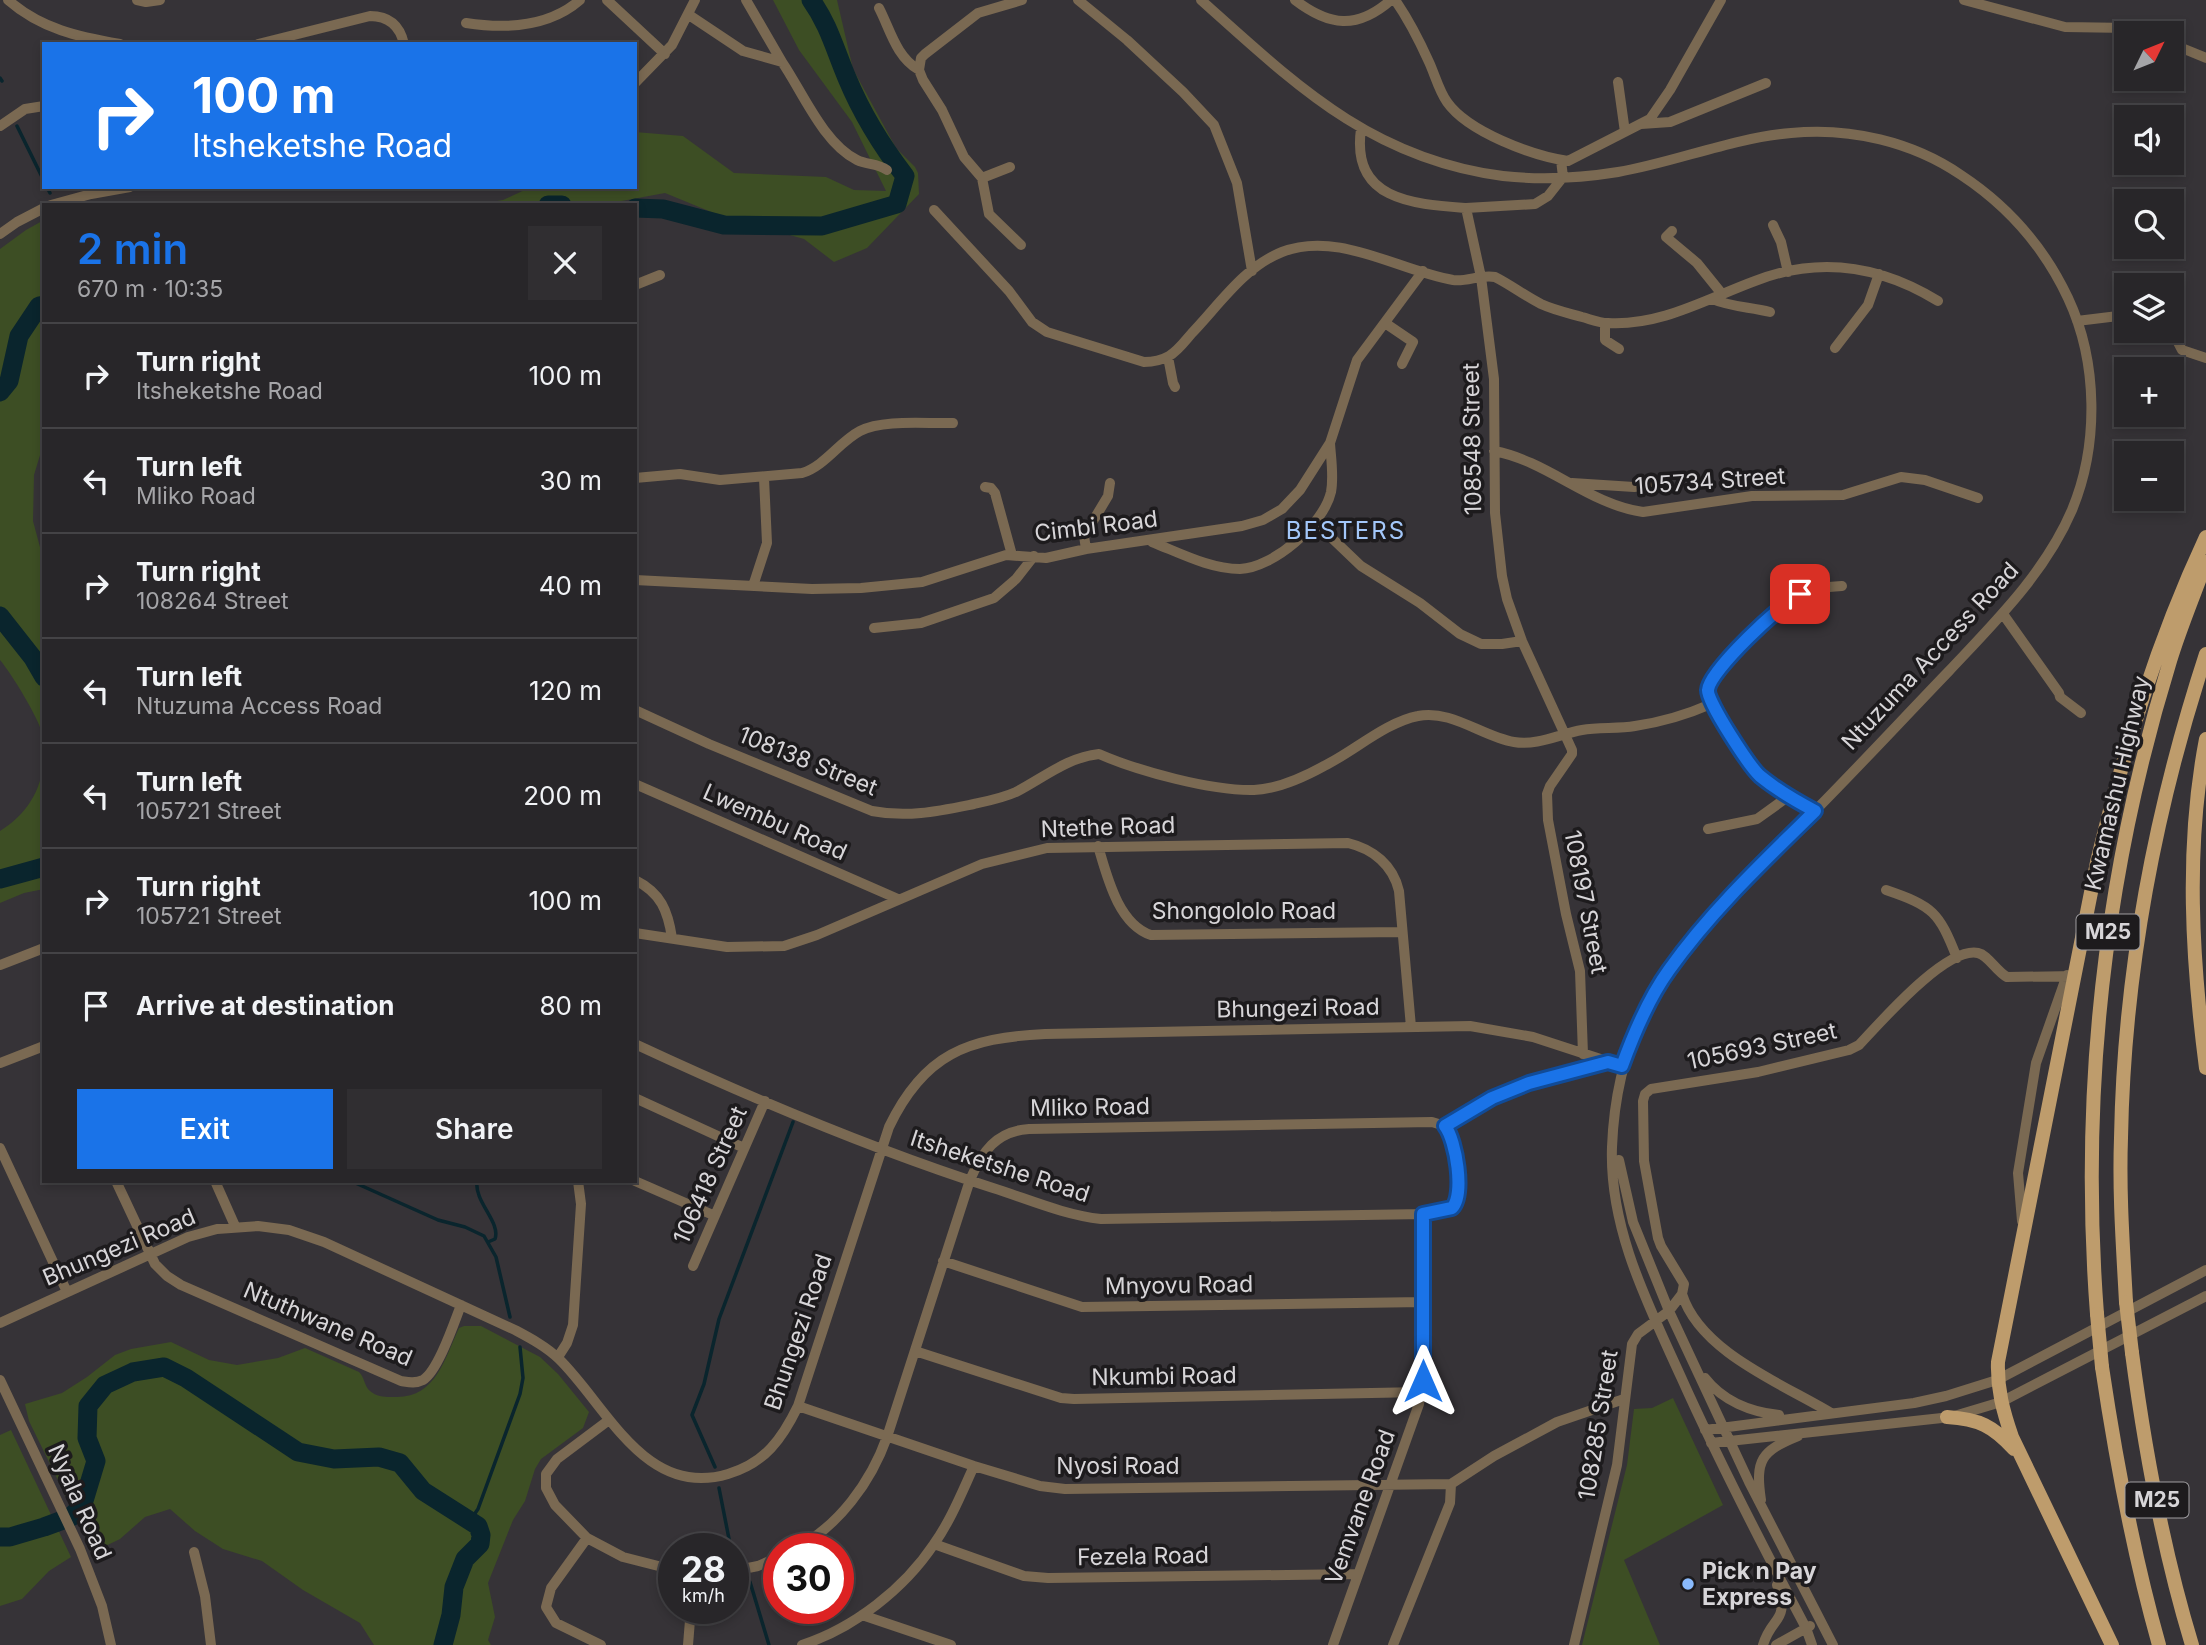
<!DOCTYPE html>
<meta charset="utf-8">
<style>
:root{--surface:#282629;--page:#302e31;--text:#f1f3f6;--muted:#a5a5a8;--line:#444346;--accent:#1a73e8}
body{margin:0;font-family:Inter,sans-serif;background:var(--page);color:var(--text);height:100vh;display:flex;flex-direction:column;font-size:26px;white-space:nowrap}
*{box-sizing:border-box;margin:0}
p{font-size:23px;color:var(--muted)}
.icon{flex:none;width:38px;height:38px;fill:none;stroke:currentColor;stroke-width:2;stroke-linecap:round;stroke-linejoin:round}
.map{position:relative;flex:1;overflow:hidden}
.drawer{position:absolute;left:42px;top:203px;width:595px;height:980px;display:flex;flex-direction:column;background:var(--surface);border-radius:0px;box-shadow:0 4px 10px #0003,0 0 0 2px var(--line)}
.drawer>*{flex:none}
.banner{position:absolute;left:42px;top:42px;width:595px;height:147px;border-radius:0px;box-shadow:0 4px 10px #0003,0 0 0 2px var(--line);background:#1a73e8;color:#fff;overflow:hidden}
.needle{width:46px;rotate:47deg}
.buttons{position:absolute;left:2114px;top:21px;display:grid;gap:14px}
.buttons a{display:grid;place-items:center;width:70px;height:70px;border-radius:0px;background:var(--surface);box-shadow:0 4px 10px #0003,0 0 0 2px var(--line);font-size:35px}
.speed{position:absolute;left:658px;top:1533px;display:flex;gap:14px;font-size:35px;font-weight:700;text-align:center}
.speed>*{display:grid;place-content:center;width:91px;height:91px;border-radius:50%;background:var(--surface);box-shadow:0 4px 10px #0003,0 0 0 2px var(--line);line-height:1}
.speed small{font-size:18px;font-weight:400}
.speed .limit{border:10px solid #d22;background:#fff;color:#111}
.pin{position:absolute;display:grid;place-items:center;width:60px;height:60px;color:#fff;margin:-30px;border-radius:14px;box-shadow:0 4px 10px #0006}
.me{position:absolute;width:77px;margin:-38px;rotate:0deg;stroke-linejoin:round;filter:drop-shadow(0 0 5px #0008)}
.turn{display:flex;align-items:center;gap:24px;height:147px;padding:0 35px;font-size:32px}
.turn .icon{width:91px;height:91px;stroke-width:2.5}
.turn b{display:block;font-size:49px;line-height:60px}
.round{display:grid;place-items:center;flex:none;width:74px;height:74px;border-radius:0px;background:var(--page)}
.headline{display:flex;align-items:center;justify-content:space-between;height:119px;padding:0 35px}
h1{font-size:42px;font-weight:600;line-height:52px;color:var(--accent)}
.action{display:flex;gap:14px;margin-top:auto;padding:14px 35px}
.action a{flex:1;height:80px;border-radius:0px;background:var(--accent);color:#fff;font-size:28px;font-weight:600;line-height:80px;text-align:center}
.action a+a{background:var(--page);color:var(--text)}
ul{padding:0;list-style:none}
li{display:flex;align-items:center;gap:21px;height:105px;padding:0 35px;border-top:2px solid var(--line)}
li div{flex:1}
li b{display:block;font-size:26px}
li em{font-style:normal}
.map>svg:first-child{display:block}
</style>
<div class="map">
<svg width="2206" height="1645" viewBox="0 0 2206 1645">
<rect width="100%" height="100%" fill="#363337"/>
<path fill="#3d4e24" d="M 773,0 L 837,0 L 853,69 L 896,148 L 915,167 L 918,173 L 919,194 L 867,248 L 834,262 L 804,239 L 721,216 L 665,193 L 600,205 L 472,205 L 503,200 L 531,187 L 635,187 L 635,132 L 683,136 L 734,173 L 826,177 L 854,190 L 886,191 L 852,122 L 799,50 Z
M 44,220 L 44,442 L 34,475 L 33,521 L 44,562 L 44,889 L 24,893 L 0,903 L 0,831 C 34,810 48,777 43,737 C 41,721 11,673 0,660 L 0,249 L 26,230 Z
M 464,1326 L 481,1326 L 540,1357 L 558,1374 L 589,1412 L 583,1428 L 541,1459 L 535,1469 L 525,1501 L 513,1520 L 488,1583 L 495,1617 L 488,1640 L 491,1645 L 374,1645 L 360,1623 L 303,1590 L 262,1561 L 223,1549 L 195,1531 L 170,1509 L 145,1517 L 120,1539 L 93,1552 L 29,1421 L 25,1404 L 62,1393 L 87,1377 L 115,1355 L 131,1349 L 171,1342 L 209,1360 L 237,1365 L 278,1358 L 305,1348 L 359,1372 C 365,1378 364,1386 370,1391 C 378,1398 387,1397 397,1397 C 436,1397 445,1358 459,1328 Z
M 1673,1398 L 1723,1505 L 1624,1560 L 1660,1645 L 1582,1645 L 1627,1465 L 1634,1409 L 1652,1408 Z
M 11,1430 L 71,1557 L 49,1571 L 22,1599 L 0,1606 L 0,1435 Z"/>
<g fill="none" stroke-linecap="round" stroke-linejoin="round">
<path stroke="#0a252d" stroke-width="3.5" d="M 0,78 L 2,81
M 17,126 L 44,181
M 47,187 L 50,193
M 351,1181 L 438,1220 L 465,1227 L 484,1236 L 496,1257 L 510,1317
M 477,1181 C 474,1202 501,1222 495,1239 L 488,1242
M 715,1467 L 692,1415 L 704,1384 L 719,1319 L 793,1122
M 719,1488 L 731,1549
M 469,1522 L 478,1509 L 520,1394 L 523,1378 L 520,1347
M 733,1558 L 734,1561
M 750,1582 L 769,1645"/>
<path stroke="#0a252d" stroke-width="19" d="M 548,205 L 562,205
M 635,208 L 663,209 L 724,225 L 822,226 L 897,204 L 905,176 C 881,145 862,114 847,78 C 835,50 829,25 811,0
M 0,392 L 9,381 L 19,336 L 39,306 L 44,305
M 0,616 L 33,658 L 44,677
M 0,879 L 44,867
M 0,1537 L 10,1537 L 44,1527 L 71,1517 L 83,1504 L 96,1461 L 87,1438 L 88,1406 L 105,1385 L 133,1372 L 164,1367 L 186,1378 L 298,1452 L 334,1459 L 379,1457 L 400,1463 L 423,1491 L 478,1526 L 481,1535 L 480,1544 L 465,1559 L 454,1587 L 451,1615 L 443,1645"/>
<path stroke="#7a6952" stroke-width="10" d="M 8,0 C 41,29 79,37 120,44
M 137,0 L 146,2 L 160,0
M 607,0 L 665,54
M 746,0 L 782,62
M 1078,0 L 1127,40 L 1183,92 L 1214,125 L 1237,183 L 1252,271
M 1201,0 C 1295,84 1371,159 1503,176 C 1540,180 1581,178 1618,172 C 1676,162 1732,138 1791,133 C 1850,127 1913,142 1961,175 C 2008,206 2044,247 2068,298 C 2098,362 2099,445 2072,510 C 2045,573 1995,622 1949,671 C 1899,723 1850,776 1799,827 C 1746,881 1687,934 1650,1001 C 1625,1046 1614,1096 1612,1147 C 1609,1229 1648,1304 1681,1377 C 1719,1462 1762,1545 1806,1628 L 1812,1645
M 1295,0 C 1329,26 1357,30 1391,0
M 1395,0 C 1409,20 1419,40 1429,62 C 1435,75 1439,91 1447,102 C 1468,132 1533,156 1568,161 L 1650,119 L 1670,90 L 1721,0
M 1964,0 L 2065,27 L 2129,28 L 2148,33
M 879,8 C 890,29 896,57 919,70
M 689,15 L 743,51 L 782,62 C 802,91 823,143 857,160 C 867,165 877,163 887,170
M 466,23 C 505,29 549,27 580,0
M 258,44 L 370,16 C 389,16 400,26 404,44
M 2172,44 L 2206,58
M 1618,82 L 1625,132
M 635,83 L 672,45 L 695,0
M 1641,124 L 1670,122 L 1766,83
M 0,126 L 25,109 L 44,106
M 1361,129 C 1351,200 1412,204 1466,208
M 1561,160 L 1563,177 L 1548,196 L 1535,204 L 1466,208 L 1481,277 L 1494,379 L 1495,513 L 1502,576 L 1507,599 L 1522,641 L 1572,750 L 1572,754 L 1550,786 L 1547,794 L 1548,820 L 1566,914 L 1580,971 L 1583,1054
M 982,178 L 1010,167
M 51,205 L 91,194 L 130,187
M 934,210 L 1009,291 L 1032,322 L 1047,332 L 1144,362 C 1153,362 1162,360 1169,356 C 1178,351 1185,341 1192,333 C 1219,305 1244,267 1282,252 C 1338,230 1399,271 1453,280 C 1467,282 1481,274 1495,277 C 1511,285 1525,296 1541,304 C 1554,310 1568,313 1582,317 C 1590,319 1599,323 1608,323 C 1661,326 1706,299 1755,281 C 1819,256 1881,266 1938,301
M 1773,225 L 1781,242 L 1788,272
M 1672,231 L 1666,237 L 1697,263 L 1722,294
M 0,234 L 17,222 L 44,208
M 1021,245 L 989,214 L 982,178 L 964,157 L 942,110 L 923,80 L 919,70 L 921,58 L 925,54 L 978,13 L 1022,0
M 635,285 L 660,275
M 1712,299 C 1731,307 1750,307 1770,312
M 2077,321 L 2118,316 L 2126,317
M 1385,323 L 1413,342 L 1402,364
M 1605,324 L 1605,340 L 1619,349
M 2172,331 L 2182,350 L 2206,358
M 1835,348 L 1868,305 L 1879,274
M 1168,357 L 1173,383 L 1175,387
M 1494,451 C 1548,461 1588,504 1643,512 L 1752,496 L 1843,495 L 1901,477 L 1925,480 L 1978,498
M 635,478 L 680,474 L 720,480 L 802,473 C 825,466 839,442 860,431 C 883,419 927,424 953,423
M 1572,483 L 1634,487 L 1659,483
M 985,487 L 991,488 L 995,493 L 1012,555
M 1315,522 L 1361,566 L 1420,603 L 1460,634 L 1481,644 L 1502,644 L 1522,641
M 1152,542 C 1180,553 1210,569 1240,569 C 1273,568 1324,524 1331,492 C 1334,476 1331,459 1330,443
M 1086,549 L 1084,536 L 1108,496 L 1110,483
M 635,580 L 812,589 L 861,588 L 922,582 L 1006,555 L 1046,558 L 1086,549 L 1242,526 L 1263,520 L 1282,509 L 1300,490 L 1330,443 L 1357,360 L 1423,271
M 753,586 L 767,543 L 764,478
M 2003,614 L 2059,693 L 2060,697 L 2081,713
M 874,628 L 921,623 L 994,598 L 1016,579 L 1034,556
M 635,710 L 709,744 L 872,811 C 908,818 939,811 974,804 C 988,801 1003,798 1016,792 C 1043,778 1068,757 1099,754 C 1138,771 1211,791 1254,790 C 1277,789 1304,777 1324,766 C 1353,752 1386,722 1418,716 C 1451,709 1483,737 1514,742 C 1537,746 1560,734 1582,730 C 1599,727 1618,729 1635,726 C 1662,722 1686,715 1711,704
M 635,784 L 898,899
M 1815,811 L 1762,777 L 1753,768 L 1711,704 L 1708,687 C 1719,663 1775,605 1799,594 C 1813,588 1827,587 1842,586
M 1708,829 L 1757,819 L 1789,796
M 1098,846 C 1107,876 1118,924 1151,935 L 1401,932
M 635,880 C 661,893 668,911 672,938
M 1886,890 C 1933,906 1939,912 1957,958
M 635,933 L 727,947 L 784,946 L 817,935 L 982,864 L 1047,848 L 1348,843 C 1373,849 1393,865 1399,891 L 1411,1027
M 0,965 L 44,948
M 635,1044 C 751,1098 871,1149 993,1188 C 1028,1199 1064,1215 1101,1219 L 1424,1214 L 1448,1210 L 1456,1205 C 1463,1188 1456,1140 1445,1126 L 1432,1122 L 1029,1129 C 996,1131 982,1152 970,1180 L 887,1437 C 871,1482 839,1526 795,1549
M 0,1063 L 44,1046
M 635,1098 L 744,1148
M 1445,1126 L 1509,1090 L 1608,1062
M 0,1148 L 67,1292
M 1619,1160 L 1633,1222 L 1669,1311 L 1749,1482 L 1833,1645
M 116,1181 L 155,1264 L 167,1276 L 181,1285 L 401,1381 C 408,1382 415,1384 423,1380 C 438,1371 454,1323 461,1305
M 215,1181 L 235,1226
M 635,1181 L 713,1215
M 2022,1221 L 2018,1173 L 2036,1063 L 2067,975
M 943,1261 L 1082,1307 L 1424,1302
M 693,1266 L 765,1101
M 1682,1294 C 1700,1352 1783,1384 1831,1413
M 0,1323 L 188,1237 L 217,1229 L 258,1226 L 289,1230 L 324,1242 L 515,1330 C 530,1338 547,1347 559,1359 C 607,1406 645,1499 728,1474 C 765,1463 782,1439 798,1406 L 889,1127 C 924,1054 967,1038 1045,1034 L 1470,1026 L 1533,1037 L 1622,1066
M 915,1351 L 1061,1398 L 1074,1399 L 1422,1392
M 558,1357 L 567,1343 L 573,1325 L 581,1204 L 578,1181
M 1705,1378 C 1723,1401 1751,1412 1779,1415
M 0,1380 L 80,1549 L 102,1606 L 111,1645
M 798,1406 L 974,1466 L 1040,1486 L 1065,1489 L 1451,1484 L 1494,1456 L 1557,1422 L 1624,1399
M 609,1420 L 557,1459 L 546,1474 L 546,1488 L 555,1505 L 587,1538 L 623,1557 L 674,1570
M 1705,1430 L 1914,1403 L 1946,1396 L 1997,1380 L 2206,1270
M 1711,1443 L 1951,1417 L 2001,1402 L 2206,1296
M 1761,1500 C 1755,1460 1761,1451 1798,1436
M 587,1538 L 551,1588 L 546,1607 L 556,1623 L 601,1645
M 934,1544 L 1024,1576 L 1048,1578 L 1358,1574
M 194,1552 L 205,1596 L 211,1645
M 733,1571 L 758,1566 L 779,1557
M 862,1615 L 951,1645
M 688,1645 L 691,1608
M 802,1645 C 854,1628 904,1589 934,1544 C 951,1520 962,1492 974,1466
M 1333,1645 L 1419,1404 L 1423,1381 L 1424,1214
M 1393,1645 L 1450,1503 L 1451,1484
M 1574,1645 L 1617,1465 L 1632,1344 L 1638,1334 L 1669,1311 L 1682,1294 L 1684,1284 L 1661,1246 L 1658,1238 L 1644,1161 L 1643,1101 L 1645,1094 L 1651,1089 L 1758,1072 L 1849,1050 L 1859,1045 C 1880,1023 1946,946 1978,953 C 1988,955 1996,971 2007,977 L 2075,976
M 1763,1645 C 1772,1615 1790,1623 1777,1585
M 1776,1645 L 1810,1626"/>
<path stroke="#be9c6c" stroke-width="14" d="M 2206,739 C 2185,848 2192,960 2206,1068
M 2126,1302 C 2123,1247 2119,1193 2121,1138 C 2124,974 2155,810 2206,654
M 2097,1314 C 2080,1092 2104,875 2170,661 C 2180,628 2194,595 2206,562
M 2132,1353 C 2145,1451 2163,1550 2192,1645
M 2102,1367 C 2116,1461 2133,1553 2159,1645
M 1947,1417 C 1979,1419 1993,1426 2014,1449
M 2112,1645 L 2012,1437 C 2003,1411 1997,1389 1998,1362 L 2097,862 C 2124,750 2157,642 2206,537"/>
<path stroke="#be9c6c" stroke-width="14" d="M 2126,1302 L 2132,1353
M 2097,1314 L 2102,1367"/>
</g>
<g fill="none" stroke-linecap="round" stroke-linejoin="round">
<g stroke="#114b97" stroke-width="18">
<path id="route" d="M 1423,1381 L 1423,1214 L 1452,1208 C 1465,1195 1456,1140 1445,1126 L 1492,1098 L 1529,1083 L 1608,1062 L 1622,1066 C 1634,1033 1648,999 1669,970 C 1710,912 1764,861 1815,811 C 1796,801 1777,790 1760,776 C 1750,767 1707,702 1708,690 C 1709,671 1782,603 1800,594"/>
</g>
<use href="#route" stroke="#1a73e8" stroke-width="12"/>
</g>
<circle fill="#89bafc" stroke="#1d1b1d" stroke-width="2.5" cx="1688" cy="1584" r="7"/>
<g text-anchor="middle" stroke-width="7" stroke-linejoin="round" paint-order="stroke">
<g fill="#1d1b1d" stroke="#9f9da0" stroke-width="2">
<rect x="2076.5" y="914.5" width="63" height="35" rx="5"/>
<rect x="2125.5" y="1482.5" width="63" height="35" rx="5"/>
</g>
<g font-size="21" font-weight="bold" fill="#d7d5d8">
<text x="2108" y="939">M25</text>
<text x="2157" y="1507">M25</text>
</g>
<g font-size="23" fill="#d7d5d8" stroke="#1d1b1d">
<text transform="translate(1472 439) rotate(-91)" y="8">108548 Street</text>
<text transform="translate(1710 481) rotate(-4)" y="8">105734 Street</text>
<text transform="translate(1096 526) rotate(-7)" y="8">Cimbi Road</text>
<text transform="translate(1930 656) rotate(-47)" y="8">Ntuzuma Access Road</text>
<text transform="translate(808 761) rotate(22)" y="8">108138 Street</text>
<text transform="translate(2117 783) rotate(-77)" y="8">Kwamashu Highway</text>
<text transform="translate(775 822) rotate(24)" y="8">Lwembu Road</text>
<text transform="translate(1108 827) rotate(-2)" y="8">Ntethe Road</text>
<text transform="translate(1586 902) rotate(79)" y="8">108197 Street</text>
<text x="1244" y="919">Shongololo Road</text>
<text transform="translate(1298 1008) rotate(-1)" y="8">Bhungezi Road</text>
<text transform="translate(1762 1046) rotate(-12)" y="8">105693 Street</text>
<text transform="translate(1090 1107) rotate(-1)" y="8">Mliko Road</text>
<text transform="translate(1000 1166) rotate(18)" y="8">Itsheketshe Road</text>
<text transform="translate(710 1175) rotate(-66)" y="8">106418 Street</text>
<text transform="translate(119 1247) rotate(-23)" y="8">Bhungezi Road</text>
<text transform="translate(1179 1285) rotate(-1)" y="8">Mnyovu Road</text>
<text transform="translate(328 1324) rotate(23)" y="8">Ntuthwane Road</text>
<text transform="translate(798 1332) rotate(-71)" y="8">Bhungezi Road</text>
<text transform="translate(1164 1376) rotate(-1)" y="8">Nkumbi Road</text>
<text transform="translate(1598 1425) rotate(-81)" y="8">108285 Street</text>
<text x="1118" y="1474">Nyosi Road</text>
<text transform="translate(80 1502) rotate(66)" y="8">Nyala Road</text>
<text transform="translate(1360 1507) rotate(-70)" y="8">Vemvane Road</text>
<text transform="translate(1143 1556) rotate(-1)" y="8">Fezela Road</text>
</g>
<g font-size="23" font-weight="bold" fill="#d7d5d8" stroke="#1d1b1d" text-anchor="start">
<text x="1702" y="1579">Pick n Pay<tspan x="1702" dy="26">Express</tspan></text>
</g>
<g font-size="24" letter-spacing="2" fill="#a3c7f9" stroke="#1d1b1d">
<text x="1346" y="539">BESTERS</text>
</g>
</g>
</svg>
<div class="buttons">
<a><svg class="needle" viewBox="-14 -14 28 28"><path d="M0-13l5 13h-10z" fill="#e53935"/><path d="M0 13l5-13h-10z" fill="#a5a5a8"/></svg></a>
<a><svg class="icon" aria-label="sound" viewBox="0 0 24 24"><path d="M4 9h4l5-4v14l-5-4H4zM17 9q2 3 0 6"/></svg></a>
<a><svg class="icon" aria-label="search" viewBox="0 0 24 24"><circle cx="10" cy="10" r="6"/><path d="M15 15l6 6"/></svg></a>
<a><svg class="icon" aria-label="layers" viewBox="0 0 24 24"><path d="M12 4l9 5-9 5-9-5zM3 14l9 5 9-5"/></svg></a>
<a>+</a>
<a>−</a>
</div>
<div class="speed"><div>28<small>km/h</small></div><div class="limit">30</div></div>
<div class="pin" style="left:1800px;top:594px;background:#d93025"><svg class="icon" aria-label="arrive" viewBox="0 0 24 24"><path d="M6 21V4h12l-3 4 3 4H6"/></svg></div>
<svg class="me" style="left:1423px;top:1381px" viewBox="-20 -20 40 40"><path d="M0-17L14 15 0 8-14 15z" fill="#1a73e8" stroke="#fff" stroke-width="4"/></svg>
<div class="banner">
<div class="turn"><svg class="icon" aria-label="right" viewBox="0 0 24 24"><path d="M7 20v-9h11M14 6l5 5-5 5"/></svg><div><b>100 m</b>Itsheketshe Road</div></div>
</div>
<section class="drawer">
<div class="headline"><div><h1>2 min</h1><p>670 m · 10:35</p></div><a class="round"><svg class="icon" aria-label="close" viewBox="0 0 24 24"><path d="M6 6l12 12M18 6L6 18"/></svg></a></div>
<ul>
<li><svg class="icon" aria-label="right" viewBox="0 0 24 24"><path d="M7 20v-9h11M14 6l5 5-5 5"/></svg><div><b>Turn right</b><p>Itsheketshe Road</p></div><em>100 m</em></li>
<li><svg class="icon" aria-label="left" viewBox="0 0 24 24"><path d="M17 20v-9H6M10 6l-5 5 5 5"/></svg><div><b>Turn left</b><p>Mliko Road</p></div><em>30 m</em></li>
<li><svg class="icon" aria-label="right" viewBox="0 0 24 24"><path d="M7 20v-9h11M14 6l5 5-5 5"/></svg><div><b>Turn right</b><p>108264 Street</p></div><em>40 m</em></li>
<li><svg class="icon" aria-label="left" viewBox="0 0 24 24"><path d="M17 20v-9H6M10 6l-5 5 5 5"/></svg><div><b>Turn left</b><p>Ntuzuma Access Road</p></div><em>120 m</em></li>
<li><svg class="icon" aria-label="left" viewBox="0 0 24 24"><path d="M17 20v-9H6M10 6l-5 5 5 5"/></svg><div><b>Turn left</b><p>105721 Street</p></div><em>200 m</em></li>
<li><svg class="icon" aria-label="right" viewBox="0 0 24 24"><path d="M7 20v-9h11M14 6l5 5-5 5"/></svg><div><b>Turn right</b><p>105721 Street</p></div><em>100 m</em></li>
<li><svg class="icon" aria-label="arrive" viewBox="0 0 24 24"><path d="M6 21V4h12l-3 4 3 4H6"/></svg><div><b>Arrive at destination</b></div><em>80 m</em></li>
</ul>
<div class="action"><a>Exit</a><a>Share</a></div>
</section>
</div>
